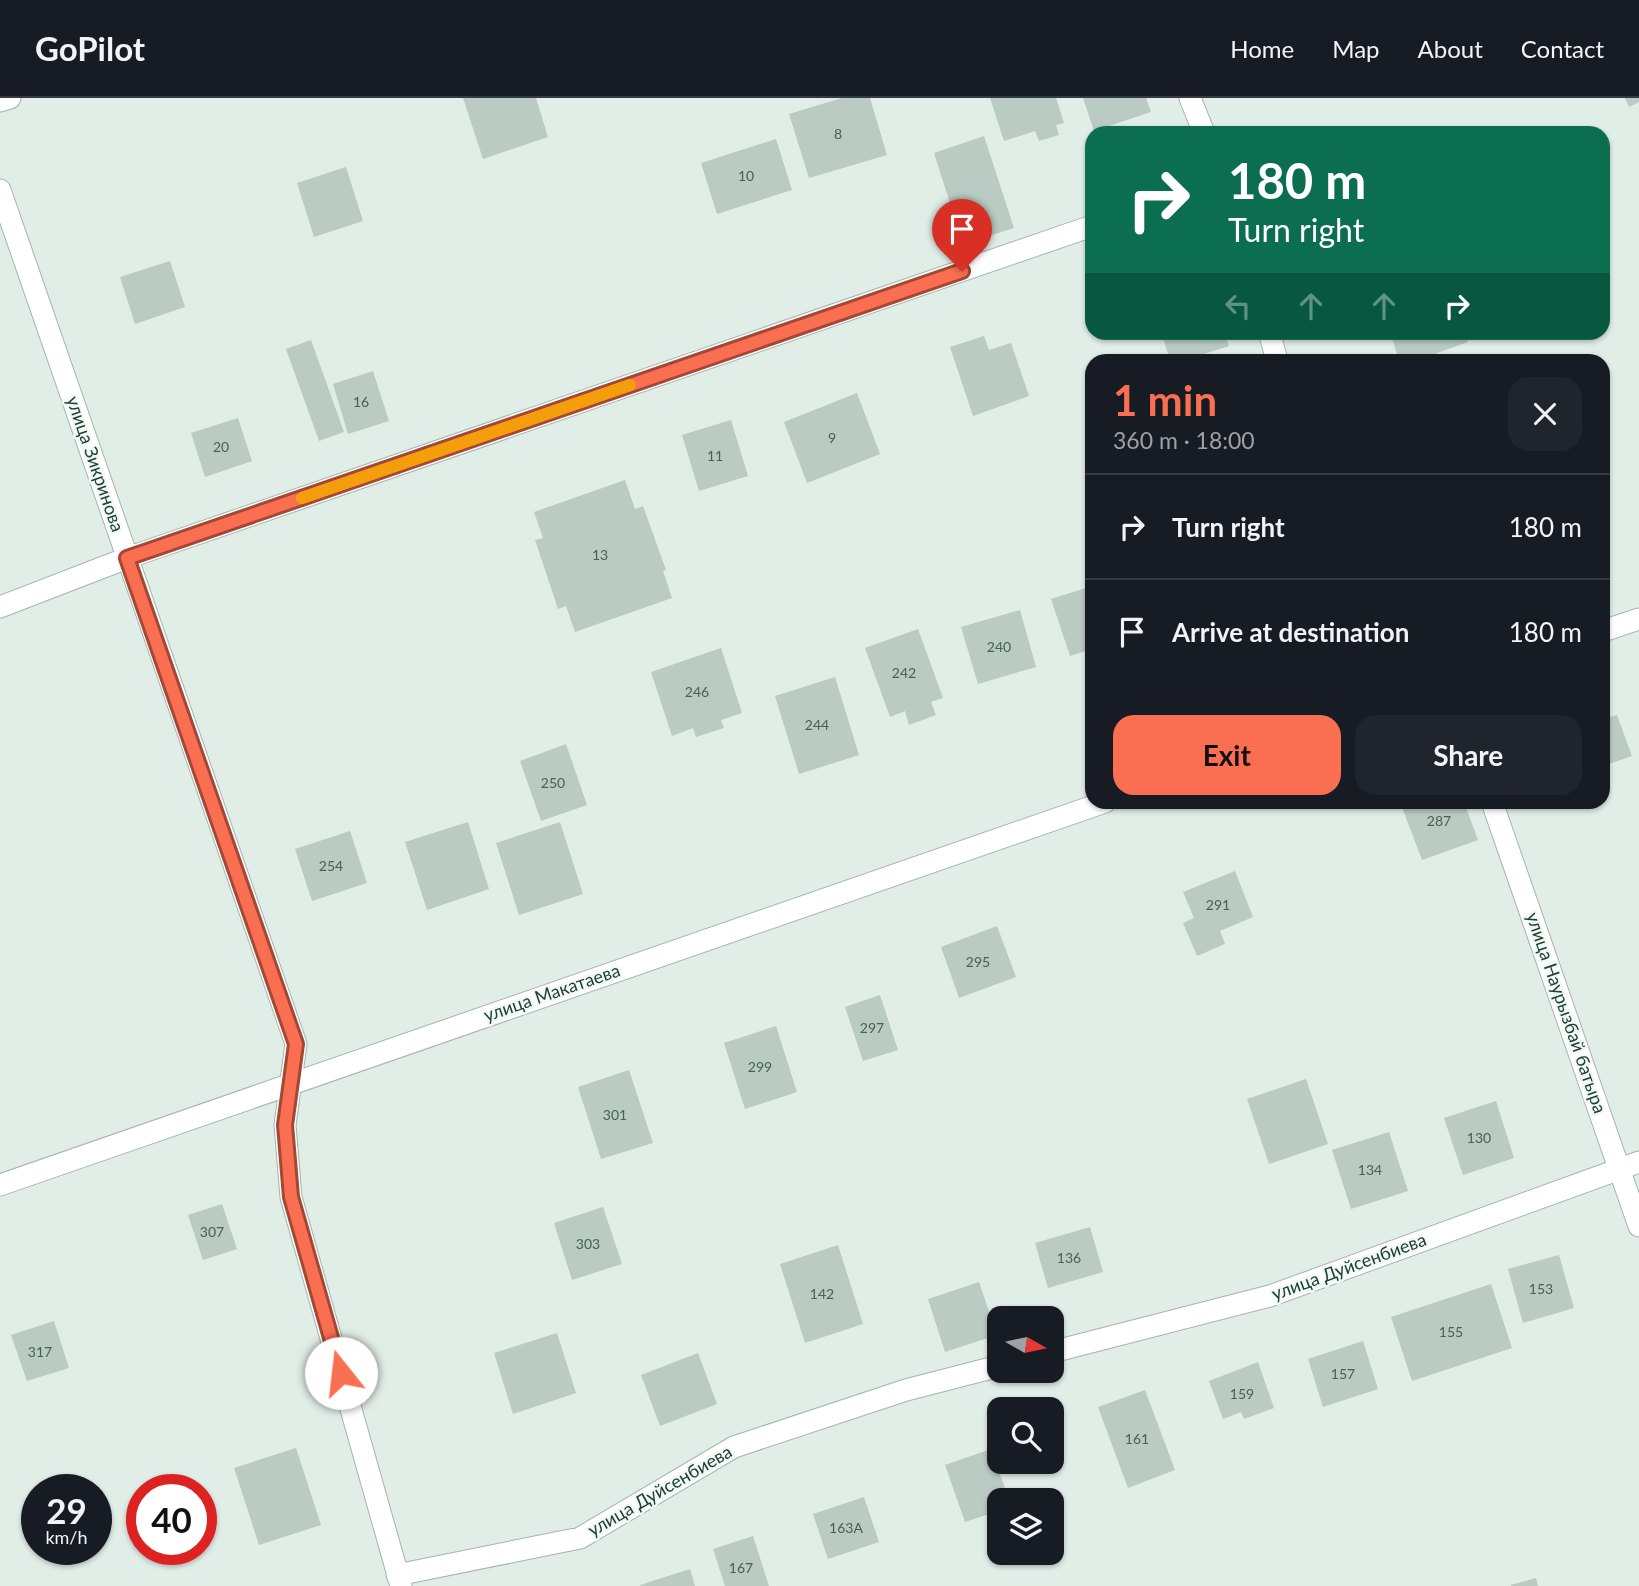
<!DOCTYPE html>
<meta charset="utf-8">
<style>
:root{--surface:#171b24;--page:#20242c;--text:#f1f3f6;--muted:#9ea1a6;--line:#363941;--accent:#fa6e52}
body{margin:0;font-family:Lato,sans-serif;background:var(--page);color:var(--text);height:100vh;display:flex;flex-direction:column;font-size:26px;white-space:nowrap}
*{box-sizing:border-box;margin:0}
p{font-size:23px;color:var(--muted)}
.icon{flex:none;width:38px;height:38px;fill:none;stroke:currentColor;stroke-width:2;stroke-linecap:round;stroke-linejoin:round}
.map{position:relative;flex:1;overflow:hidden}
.panel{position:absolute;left:1085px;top:256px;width:525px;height:455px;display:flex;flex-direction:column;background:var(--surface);border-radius:21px;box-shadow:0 2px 5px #0004}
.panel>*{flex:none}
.banner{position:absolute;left:1085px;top:28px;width:525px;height:214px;border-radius:21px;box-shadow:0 2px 5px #0004;background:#0b6e4f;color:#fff;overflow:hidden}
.needle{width:46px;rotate:99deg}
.buttons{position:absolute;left:987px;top:1208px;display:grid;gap:14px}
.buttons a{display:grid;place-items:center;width:77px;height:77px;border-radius:14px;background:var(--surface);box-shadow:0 2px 5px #0004;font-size:35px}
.speed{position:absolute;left:21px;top:1376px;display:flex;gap:14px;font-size:35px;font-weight:700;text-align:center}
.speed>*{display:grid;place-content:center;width:91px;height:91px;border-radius:50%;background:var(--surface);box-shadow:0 2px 5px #0004;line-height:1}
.speed small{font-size:18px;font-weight:400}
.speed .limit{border:10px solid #d22;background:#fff;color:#111}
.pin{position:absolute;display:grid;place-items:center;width:60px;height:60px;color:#fff;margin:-72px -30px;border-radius:50% 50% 50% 0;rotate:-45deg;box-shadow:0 0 7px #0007}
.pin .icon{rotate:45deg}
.me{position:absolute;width:77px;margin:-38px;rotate:344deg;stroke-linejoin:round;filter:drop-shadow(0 0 5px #0008)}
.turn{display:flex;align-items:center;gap:24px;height:147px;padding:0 28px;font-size:32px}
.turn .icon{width:91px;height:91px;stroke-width:2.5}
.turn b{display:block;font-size:49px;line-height:60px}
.lanes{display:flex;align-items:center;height:66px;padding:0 28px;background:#0003;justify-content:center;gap:35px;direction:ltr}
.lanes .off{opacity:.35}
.round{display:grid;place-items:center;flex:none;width:74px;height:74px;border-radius:21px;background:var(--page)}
.overview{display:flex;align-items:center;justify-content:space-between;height:119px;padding:0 28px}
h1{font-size:42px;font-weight:700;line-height:52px;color:var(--accent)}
.primary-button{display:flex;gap:14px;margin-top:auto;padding:14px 28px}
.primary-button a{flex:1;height:80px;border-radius:21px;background:var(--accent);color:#111;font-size:28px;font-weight:700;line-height:80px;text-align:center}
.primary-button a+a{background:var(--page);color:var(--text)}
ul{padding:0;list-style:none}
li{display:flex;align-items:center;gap:21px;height:105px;padding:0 28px;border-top:2px solid var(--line)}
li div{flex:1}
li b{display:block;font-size:26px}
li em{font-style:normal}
header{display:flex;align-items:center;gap:42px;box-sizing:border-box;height:98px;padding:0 35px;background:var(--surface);border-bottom:2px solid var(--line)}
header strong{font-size:33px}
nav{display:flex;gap:38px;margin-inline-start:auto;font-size:24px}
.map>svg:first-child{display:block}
</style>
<header>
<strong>GoPilot</strong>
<nav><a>Home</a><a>Map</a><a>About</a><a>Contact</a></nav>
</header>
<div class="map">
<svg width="1639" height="1488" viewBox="0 0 1639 1488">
<rect width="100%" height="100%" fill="#e1ede7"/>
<path fill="#b9cbc2" d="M 463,0 L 536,0 L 548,39 L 483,61 Z
M 842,0 L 870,0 L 887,57 L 809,80 L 789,16 Z
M 990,0 L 1056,0 L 1064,25 L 1056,27 L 1059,37 L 1039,43 L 1035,33 L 1004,43 Z
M 1083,0 L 1146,0 L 1151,14 L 1094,33 Z
M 1625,0 L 1639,0 L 1639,4 L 1629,9 Z
M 984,38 L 1014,130 L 963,146 L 934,55 Z
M 776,41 L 792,92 L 717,116 L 701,65 Z
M 346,69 L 363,123 L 314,139 L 297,85 Z
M 170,163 L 185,209 L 135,226 L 120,179 Z
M 1161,234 L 1224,234 L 1229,248 L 1185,262 L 1170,262 Z
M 1390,234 L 1465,234 L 1468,244 L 1418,262 L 1399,262 Z
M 984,238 L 989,252 L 1011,245 L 1029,298 L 973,318 L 950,249 Z
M 311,242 L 344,334 L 319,343 L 286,251 Z
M 373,273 L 389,323 L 348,336 L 333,286 Z
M 857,295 L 880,356 L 807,385 L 784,324 Z
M 238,320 L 252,363 L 205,379 L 191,335 Z
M 731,322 L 748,378 L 699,393 L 682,337 Z
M 625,382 L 635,411 L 643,408 L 666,472 L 663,473 L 672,500 L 575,534 L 566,508 L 558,511 L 535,442 L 543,440 L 534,414 Z
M 1092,488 L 1092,551 L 1070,558 L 1051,501 Z
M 1020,512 L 1036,569 L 978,586 L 961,529 Z
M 918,531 L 943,600 L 931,604 L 936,617 L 909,627 L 905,613 L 890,619 L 865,550 Z
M 721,550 L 742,615 L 721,622 L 724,630 L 696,639 L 693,630 L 672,638 L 651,574 Z
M 835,579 L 859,657 L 799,676 L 775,598 Z
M 1617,617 L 1632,658 L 1603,668 L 1603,621 Z
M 566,646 L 587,707 L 541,723 L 520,663 Z
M 1400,704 L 1464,704 L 1478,742 L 1422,762 Z
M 468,724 L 489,791 L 427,812 L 405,744 Z
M 560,724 L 583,796 L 519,817 L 496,745 Z
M 350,733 L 367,785 L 312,803 L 295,751 Z
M 1235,773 L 1253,819 L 1220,833 L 1225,846 L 1197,858 L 1183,825 L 1194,820 L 1183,794 Z
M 997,828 L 1016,879 L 959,900 L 941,849 Z
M 880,897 L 898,952 L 863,963 L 845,909 Z
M 776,928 L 797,994 L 745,1011 L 724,945 Z
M 629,972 L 653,1045 L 601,1061 L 578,989 Z
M 1306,981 L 1328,1046 L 1269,1066 L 1247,1001 Z
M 1496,1003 L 1514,1060 L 1463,1077 L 1444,1020 Z
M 1389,1034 L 1408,1093 L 1351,1111 L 1332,1052 Z
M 222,1106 L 237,1151 L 203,1162 L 188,1117 Z
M 603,1109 L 622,1166 L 572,1182 L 554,1125 Z
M 1090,1129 L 1103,1174 L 1048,1190 L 1035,1145 Z
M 838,1147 L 863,1226 L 805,1245 L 780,1166 Z
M 1559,1157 L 1574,1210 L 1523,1225 L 1508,1171 Z
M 979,1184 L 997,1237 L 945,1254 L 928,1201 Z
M 1491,1186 L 1512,1250 L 1412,1283 L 1391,1219 Z
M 54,1223 L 69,1270 L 27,1283 L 11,1237 Z
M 557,1235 L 576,1295 L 513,1316 L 494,1255 Z
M 1363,1243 L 1378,1291 L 1323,1309 L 1308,1261 Z
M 698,1255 L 717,1306 L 660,1328 L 641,1277 Z
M 1258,1264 L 1274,1310 L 1244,1321 L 1241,1314 L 1223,1321 L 1209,1283 Z
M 1145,1292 L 1175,1372 L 1128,1390 L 1098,1309 Z
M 296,1350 L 321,1427 L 259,1447 L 234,1370 Z
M 991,1351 L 1007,1396 L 988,1403 L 992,1415 L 965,1424 L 945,1367 Z
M 864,1399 L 879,1444 L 828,1461 L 813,1416 Z
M 753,1438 L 769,1488 L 725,1488 L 713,1451 Z
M 690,1471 L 695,1488 L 640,1488 L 640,1487 Z
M 1536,1480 L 1538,1488 L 1511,1488 L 1511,1487 Z"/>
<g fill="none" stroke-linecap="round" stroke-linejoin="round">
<g stroke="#a3b5ae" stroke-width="23">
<path id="minor" d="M 1190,0 L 1204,35
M 0,3 L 10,0
M 0,92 L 296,946 L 285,1027 L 291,1099 L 401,1488
M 1269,234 L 1277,262
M 0,509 L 127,460 L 1092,128
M 1603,533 L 1639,521
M 1492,704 L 1639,1128
M 0,1087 L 1105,704
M 1052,1254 L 1270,1198 L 1639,1064
M 397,1477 L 580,1440 L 734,1349 L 906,1292 L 999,1268"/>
</g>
<use href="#minor" stroke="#fff" stroke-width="21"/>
</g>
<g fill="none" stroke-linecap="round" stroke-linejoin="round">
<g stroke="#a24835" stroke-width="18">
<path id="route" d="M 341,1275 L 291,1099 L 285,1027 L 296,946 L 127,460 L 962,173"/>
</g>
<use href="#route" stroke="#fa6e52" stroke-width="12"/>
<path stroke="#f59e0b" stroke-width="12" d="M 302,400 L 630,287"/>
</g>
<g text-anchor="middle" stroke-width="5" stroke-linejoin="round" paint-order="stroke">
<g font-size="14" fill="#466258">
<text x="838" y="41">8</text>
<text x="746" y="83">10</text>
<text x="361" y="309">16</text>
<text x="832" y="345">9</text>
<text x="221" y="354">20</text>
<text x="715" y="363">11</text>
<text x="600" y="462">13</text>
<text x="999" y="554">240</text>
<text x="904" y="580">242</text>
<text x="697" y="599">246</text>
<text x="817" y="632">244</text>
<text x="553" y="690">250</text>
<text x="1439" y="728">287</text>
<text x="331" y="773">254</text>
<text x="1218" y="812">291</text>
<text x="978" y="869">295</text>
<text x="872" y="935">297</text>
<text x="760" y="974">299</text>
<text x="615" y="1022">301</text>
<text x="1479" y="1045">130</text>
<text x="1370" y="1077">134</text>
<text x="212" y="1139">307</text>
<text x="588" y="1151">303</text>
<text x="1069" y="1165">136</text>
<text x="1541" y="1196">153</text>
<text x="822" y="1201">142</text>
<text x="1451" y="1239">155</text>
<text x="40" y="1259">317</text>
<text x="1343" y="1281">157</text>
<text x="1242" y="1301">159</text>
<text x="1137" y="1346">161</text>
<text x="846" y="1435">163А</text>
<text x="741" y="1475">167</text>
</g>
<g font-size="18" fill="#203f34" stroke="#f2f9f5">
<text transform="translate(95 366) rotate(71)" y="6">улица Зикринова</text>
<text transform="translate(552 895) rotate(-19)" y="6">улица Макатаева</text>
<text transform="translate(1566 915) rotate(71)" y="6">улица Наурызбай батыра</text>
<text transform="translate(1349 1169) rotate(-20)" y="6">улица Дуйсенбиева</text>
<text transform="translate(660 1393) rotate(-30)" y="6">улица Дуйсенбиева</text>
</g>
</g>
</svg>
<div class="buttons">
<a><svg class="needle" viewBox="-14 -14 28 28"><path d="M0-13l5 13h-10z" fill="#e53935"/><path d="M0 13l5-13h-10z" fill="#9ea1a6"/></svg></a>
<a><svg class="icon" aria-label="search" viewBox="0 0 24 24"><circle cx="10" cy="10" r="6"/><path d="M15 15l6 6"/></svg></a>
<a><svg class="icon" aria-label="layers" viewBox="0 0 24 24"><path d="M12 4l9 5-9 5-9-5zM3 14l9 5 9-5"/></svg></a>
</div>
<div class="speed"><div>29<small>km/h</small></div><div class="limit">40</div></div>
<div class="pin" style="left:962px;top:173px;background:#d93025"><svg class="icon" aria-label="arrive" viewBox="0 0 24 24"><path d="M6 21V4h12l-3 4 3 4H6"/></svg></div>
<svg class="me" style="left:341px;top:1275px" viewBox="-20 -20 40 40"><circle r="19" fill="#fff"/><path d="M0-13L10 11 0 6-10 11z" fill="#fa6e52"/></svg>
<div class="banner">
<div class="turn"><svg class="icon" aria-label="right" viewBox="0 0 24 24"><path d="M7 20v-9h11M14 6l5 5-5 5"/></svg><div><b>180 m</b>Turn right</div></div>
<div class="lanes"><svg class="icon off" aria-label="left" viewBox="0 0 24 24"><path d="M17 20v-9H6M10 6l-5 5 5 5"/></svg><svg class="icon off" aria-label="ahead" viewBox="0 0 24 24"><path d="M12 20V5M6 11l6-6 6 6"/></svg><svg class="icon off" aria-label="ahead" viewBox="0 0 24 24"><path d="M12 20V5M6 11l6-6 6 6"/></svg><svg class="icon" aria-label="right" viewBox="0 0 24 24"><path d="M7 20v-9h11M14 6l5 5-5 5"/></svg></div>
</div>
<section class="panel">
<div class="overview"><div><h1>1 min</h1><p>360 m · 18:00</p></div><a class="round"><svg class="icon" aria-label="close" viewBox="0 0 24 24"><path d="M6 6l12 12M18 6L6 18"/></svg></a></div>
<ul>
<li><svg class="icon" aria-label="right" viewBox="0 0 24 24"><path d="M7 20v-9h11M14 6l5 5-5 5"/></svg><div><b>Turn right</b></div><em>180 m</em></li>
<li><svg class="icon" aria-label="arrive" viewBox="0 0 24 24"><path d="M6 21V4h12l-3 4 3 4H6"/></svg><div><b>Arrive at destination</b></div><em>180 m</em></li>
</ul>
<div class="primary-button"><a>Exit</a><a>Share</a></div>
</section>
</div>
